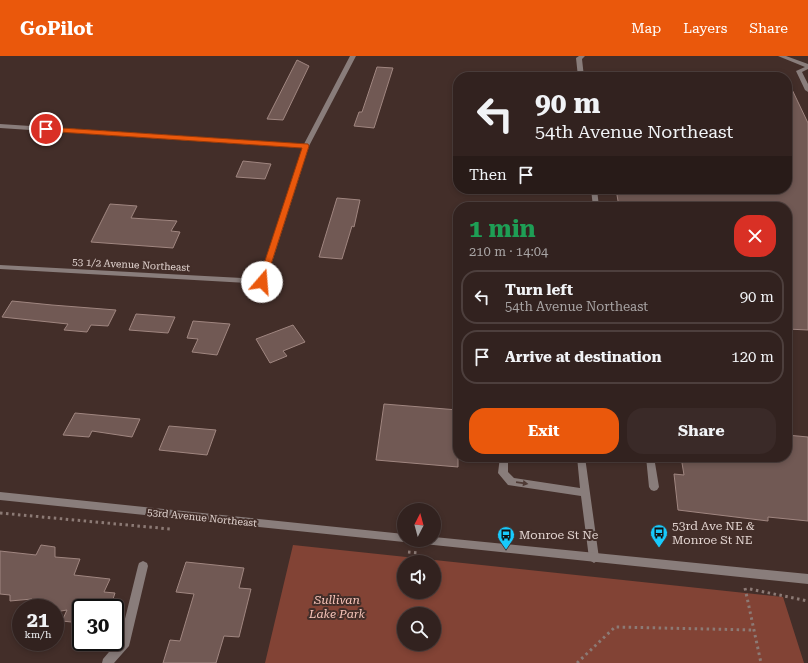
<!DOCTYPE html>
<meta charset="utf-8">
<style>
:root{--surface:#32221f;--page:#3a2a28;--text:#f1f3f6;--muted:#a8a4a4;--line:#4d3f3d;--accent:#ea580c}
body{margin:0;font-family:"Roboto Serif",serif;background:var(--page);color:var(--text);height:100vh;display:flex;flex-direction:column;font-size:15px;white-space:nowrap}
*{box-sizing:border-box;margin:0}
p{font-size:13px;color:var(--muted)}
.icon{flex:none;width:22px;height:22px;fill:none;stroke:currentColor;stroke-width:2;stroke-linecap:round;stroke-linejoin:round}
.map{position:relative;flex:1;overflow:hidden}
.drawer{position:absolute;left:453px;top:146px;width:339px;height:260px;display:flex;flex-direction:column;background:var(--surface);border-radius:16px;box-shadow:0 2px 6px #0003,0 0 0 1px var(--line)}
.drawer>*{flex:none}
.banner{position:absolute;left:453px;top:16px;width:339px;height:122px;border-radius:16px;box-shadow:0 2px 6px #0003,0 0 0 1px var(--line);background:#32221f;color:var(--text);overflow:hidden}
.needle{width:26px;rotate:6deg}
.fabs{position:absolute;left:397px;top:447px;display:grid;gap:8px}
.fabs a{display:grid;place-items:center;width:44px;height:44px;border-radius:50%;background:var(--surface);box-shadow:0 2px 6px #0003,0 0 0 1px var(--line);font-size:20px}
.speed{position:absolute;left:12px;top:543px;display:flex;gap:8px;font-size:20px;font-weight:700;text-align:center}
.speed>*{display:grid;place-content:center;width:52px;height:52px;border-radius:50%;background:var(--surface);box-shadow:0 2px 6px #0003,0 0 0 1px var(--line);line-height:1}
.speed small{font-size:10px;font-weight:400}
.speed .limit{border:2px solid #111;border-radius:6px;background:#fff;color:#111}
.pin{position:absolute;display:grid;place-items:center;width:34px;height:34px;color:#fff;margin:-17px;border:2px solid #fff;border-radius:50%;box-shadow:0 1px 4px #0007}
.me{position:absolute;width:44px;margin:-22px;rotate:18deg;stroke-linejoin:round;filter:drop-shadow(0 0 3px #0008)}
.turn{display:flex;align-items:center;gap:14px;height:84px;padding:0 16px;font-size:18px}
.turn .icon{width:52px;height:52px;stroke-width:2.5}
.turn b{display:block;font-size:28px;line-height:34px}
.then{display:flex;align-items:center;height:38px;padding:0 16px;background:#0003;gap:8px;font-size:15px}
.round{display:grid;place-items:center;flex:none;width:42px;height:42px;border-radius:16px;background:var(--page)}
.headline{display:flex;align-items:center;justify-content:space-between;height:68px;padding:0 16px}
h1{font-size:24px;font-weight:700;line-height:30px;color:#1e9e55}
.button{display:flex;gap:8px;margin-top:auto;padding:8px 16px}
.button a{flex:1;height:46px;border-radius:16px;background:var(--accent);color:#fff;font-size:16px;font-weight:700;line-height:46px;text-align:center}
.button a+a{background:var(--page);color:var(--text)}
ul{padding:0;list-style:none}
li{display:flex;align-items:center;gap:12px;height:54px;margin:0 8px 6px;padding:0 8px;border:2px solid var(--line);border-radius:16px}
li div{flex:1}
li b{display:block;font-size:15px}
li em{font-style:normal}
header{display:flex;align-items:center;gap:24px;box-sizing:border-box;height:56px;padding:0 20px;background:var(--accent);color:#fff}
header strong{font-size:19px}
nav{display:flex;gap:22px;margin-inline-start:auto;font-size:14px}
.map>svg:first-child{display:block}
</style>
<header>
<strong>GoPilot</strong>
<nav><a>Map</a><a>Layers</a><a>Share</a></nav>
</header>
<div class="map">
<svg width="808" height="607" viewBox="0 0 808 607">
<rect width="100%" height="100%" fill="#432e29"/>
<path fill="#824335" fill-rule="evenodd" d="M 293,489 L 783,541 L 804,607 L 265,607 ZM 404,506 L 434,506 L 434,536 L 404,536 ZM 404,558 L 434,558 L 434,588 L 404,588 Z"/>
<path fill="#715954" stroke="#a08680" d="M 297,4 L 309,10 L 283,64 L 267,63 Z
M 377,11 L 393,12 L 374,72 L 354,70 L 359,56 L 362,56 Z
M 787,23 L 808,67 L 808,274 L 787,273 L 787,151 L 619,151 L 616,133 L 787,133 Z
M 243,105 L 271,108 L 265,123 L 236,121 Z
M 337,142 L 360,144 L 354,171 L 352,170 L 342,203 L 319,201 Z
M 110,148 L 137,150 L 131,162 L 177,165 L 171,175 L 180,176 L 173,192 L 91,186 Z
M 12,245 L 52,249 L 116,254 L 108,270 L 91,269 L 87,276 L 64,274 L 68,268 L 2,261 Z
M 136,258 L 175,261 L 168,277 L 129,274 Z
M 193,265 L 230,268 L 217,299 L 192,296 L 198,283 L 187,282 Z
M 293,269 L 305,286 L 283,295 L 287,300 L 270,307 L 256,283 Z
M 384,348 L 458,354 L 458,411 L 376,404 Z
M 75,357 L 140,363 L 132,381 L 92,375 L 89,381 L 63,379 Z
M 169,370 L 216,374 L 207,399 L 159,394 Z
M 787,379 L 808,381 L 808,465 L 768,461 L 768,465 L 678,454 L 674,418 L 684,419 L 681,401 L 787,401 Z
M 41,489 L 55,491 L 55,501 L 80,503 L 74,519 L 110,523 L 104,536 L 115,537 L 110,552 L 81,552 L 81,567 L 62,565 L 67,554 L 55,556 L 55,552 L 28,552 L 32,543 L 10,545 L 10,539 L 0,538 L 0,495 L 36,499 Z
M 186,506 L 244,512 L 239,532 L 251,533 L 239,581 L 224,580 L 216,607 L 163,607 L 170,584 L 180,585 L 194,538 L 176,536 Z"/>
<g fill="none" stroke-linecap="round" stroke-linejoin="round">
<path stroke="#8c7a75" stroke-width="3" stroke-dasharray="2.5 3.5" stroke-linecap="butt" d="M 0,457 L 170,473
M 408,496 L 419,497
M 745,532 L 761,607
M 750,533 L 808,545
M 577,607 L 615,571 L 754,574"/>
<path fill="#897d7b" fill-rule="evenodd" d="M 579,0 L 585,0 L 582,3 L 584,21 L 578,21 L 576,2 Z
M 778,0 L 786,0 L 808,8 L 808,13 L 802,16 L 808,28 L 808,36 L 805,34 L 796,15 L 805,11 Z
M 591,133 L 597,133 L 599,151 L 593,151 Z
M 500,401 L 508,401 L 508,416 L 514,422 L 580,432 L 577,401 L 585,401 L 599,502 L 597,505 L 594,507 L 591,505 L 589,502 L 581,440 L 508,429 L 498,417 Z
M 646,401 L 654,401 L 659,431 L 657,434 L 654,435 L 651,434 L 649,431 Z"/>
<path fill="#897d7b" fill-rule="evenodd" d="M 350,0 L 356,0 L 309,90 L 265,228 L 0,213 L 0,209 L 259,223 L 303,92 L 0,72 L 0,68 L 304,88 Z
M 143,505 L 147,507 L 148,510 L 130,586 L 129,590 L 114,607 L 102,607 L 103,603 L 120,583 L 138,510 L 139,507 Z"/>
<path fill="#897d7b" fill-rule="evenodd" d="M 0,436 L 404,478 L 404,484 L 408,484 L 404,486 L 0,444 Z
M 434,481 L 808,518 L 808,528 L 424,488 L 421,487 L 419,484 L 434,484 Z"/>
</g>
<defs><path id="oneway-solid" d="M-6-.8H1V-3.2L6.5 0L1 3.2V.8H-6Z"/></defs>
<use fill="#4e3a35" href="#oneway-solid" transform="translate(522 427) rotate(8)"/>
<path fill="#ea580c" stroke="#983908" d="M 46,71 L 308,88 L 309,90 L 265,227 L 262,228 L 258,226 L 302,92 L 43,75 L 43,72 Z"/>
<defs>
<g id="bus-pin" transform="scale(0.9)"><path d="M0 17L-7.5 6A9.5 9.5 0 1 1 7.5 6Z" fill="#18cafc" stroke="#432e29"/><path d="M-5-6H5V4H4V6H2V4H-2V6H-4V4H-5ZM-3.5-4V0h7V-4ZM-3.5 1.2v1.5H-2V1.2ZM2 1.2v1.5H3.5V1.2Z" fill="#111"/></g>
</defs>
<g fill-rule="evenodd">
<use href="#bus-pin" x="659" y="477"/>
<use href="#bus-pin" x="506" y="479"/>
</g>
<g text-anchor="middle" stroke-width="4" stroke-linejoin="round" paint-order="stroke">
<g font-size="10" fill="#e3d5d1" stroke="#432e29">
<text transform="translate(131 208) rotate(3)" y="4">53 1/2 Avenue Northeast</text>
<text transform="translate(202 461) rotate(6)" y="4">53rd Avenue Northeast</text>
</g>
<g font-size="12" fill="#e3d5d1" stroke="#432e29" text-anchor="start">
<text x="672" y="474">53rd Ave NE &amp;<tspan x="672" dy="14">Monroe St NE</tspan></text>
<text x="519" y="483">Monroe St Ne</text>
</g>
<g font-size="12" font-style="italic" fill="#f9c6bb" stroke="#432e29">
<text x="337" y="548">Sullivan<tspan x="337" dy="14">Lake Park</tspan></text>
</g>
</g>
</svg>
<div class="fabs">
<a><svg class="needle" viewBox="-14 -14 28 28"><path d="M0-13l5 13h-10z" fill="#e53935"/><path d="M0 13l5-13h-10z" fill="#a8a4a4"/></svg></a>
<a><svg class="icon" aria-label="sound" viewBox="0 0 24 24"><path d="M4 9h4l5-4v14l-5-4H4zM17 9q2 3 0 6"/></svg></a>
<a><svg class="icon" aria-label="search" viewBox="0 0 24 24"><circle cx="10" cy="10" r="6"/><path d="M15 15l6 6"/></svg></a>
</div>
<div class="speed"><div>21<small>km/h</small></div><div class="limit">30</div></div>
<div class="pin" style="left:46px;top:73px;background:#d93025"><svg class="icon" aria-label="arrive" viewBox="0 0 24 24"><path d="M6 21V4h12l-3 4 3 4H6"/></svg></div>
<svg class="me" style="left:262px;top:226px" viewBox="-20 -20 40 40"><circle r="19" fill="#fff"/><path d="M0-13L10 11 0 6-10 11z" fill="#ea580c"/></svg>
<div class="banner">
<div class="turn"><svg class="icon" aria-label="left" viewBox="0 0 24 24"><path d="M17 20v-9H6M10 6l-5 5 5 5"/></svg><div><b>90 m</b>54th Avenue Northeast</div></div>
<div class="then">Then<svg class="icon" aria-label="arrive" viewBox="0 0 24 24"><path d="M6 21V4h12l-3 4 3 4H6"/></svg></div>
</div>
<section class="drawer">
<div class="headline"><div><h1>1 min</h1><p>210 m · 14:04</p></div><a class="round" style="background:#d93025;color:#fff"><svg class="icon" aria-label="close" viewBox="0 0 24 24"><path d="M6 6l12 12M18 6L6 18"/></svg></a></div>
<ul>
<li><svg class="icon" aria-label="left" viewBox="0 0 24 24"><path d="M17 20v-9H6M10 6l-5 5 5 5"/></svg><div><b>Turn left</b><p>54th Avenue Northeast</p></div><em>90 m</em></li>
<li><svg class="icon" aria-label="arrive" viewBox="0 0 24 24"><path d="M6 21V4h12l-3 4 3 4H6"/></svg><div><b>Arrive at destination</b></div><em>120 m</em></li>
</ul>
<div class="button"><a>Exit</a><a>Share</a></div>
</section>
</div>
